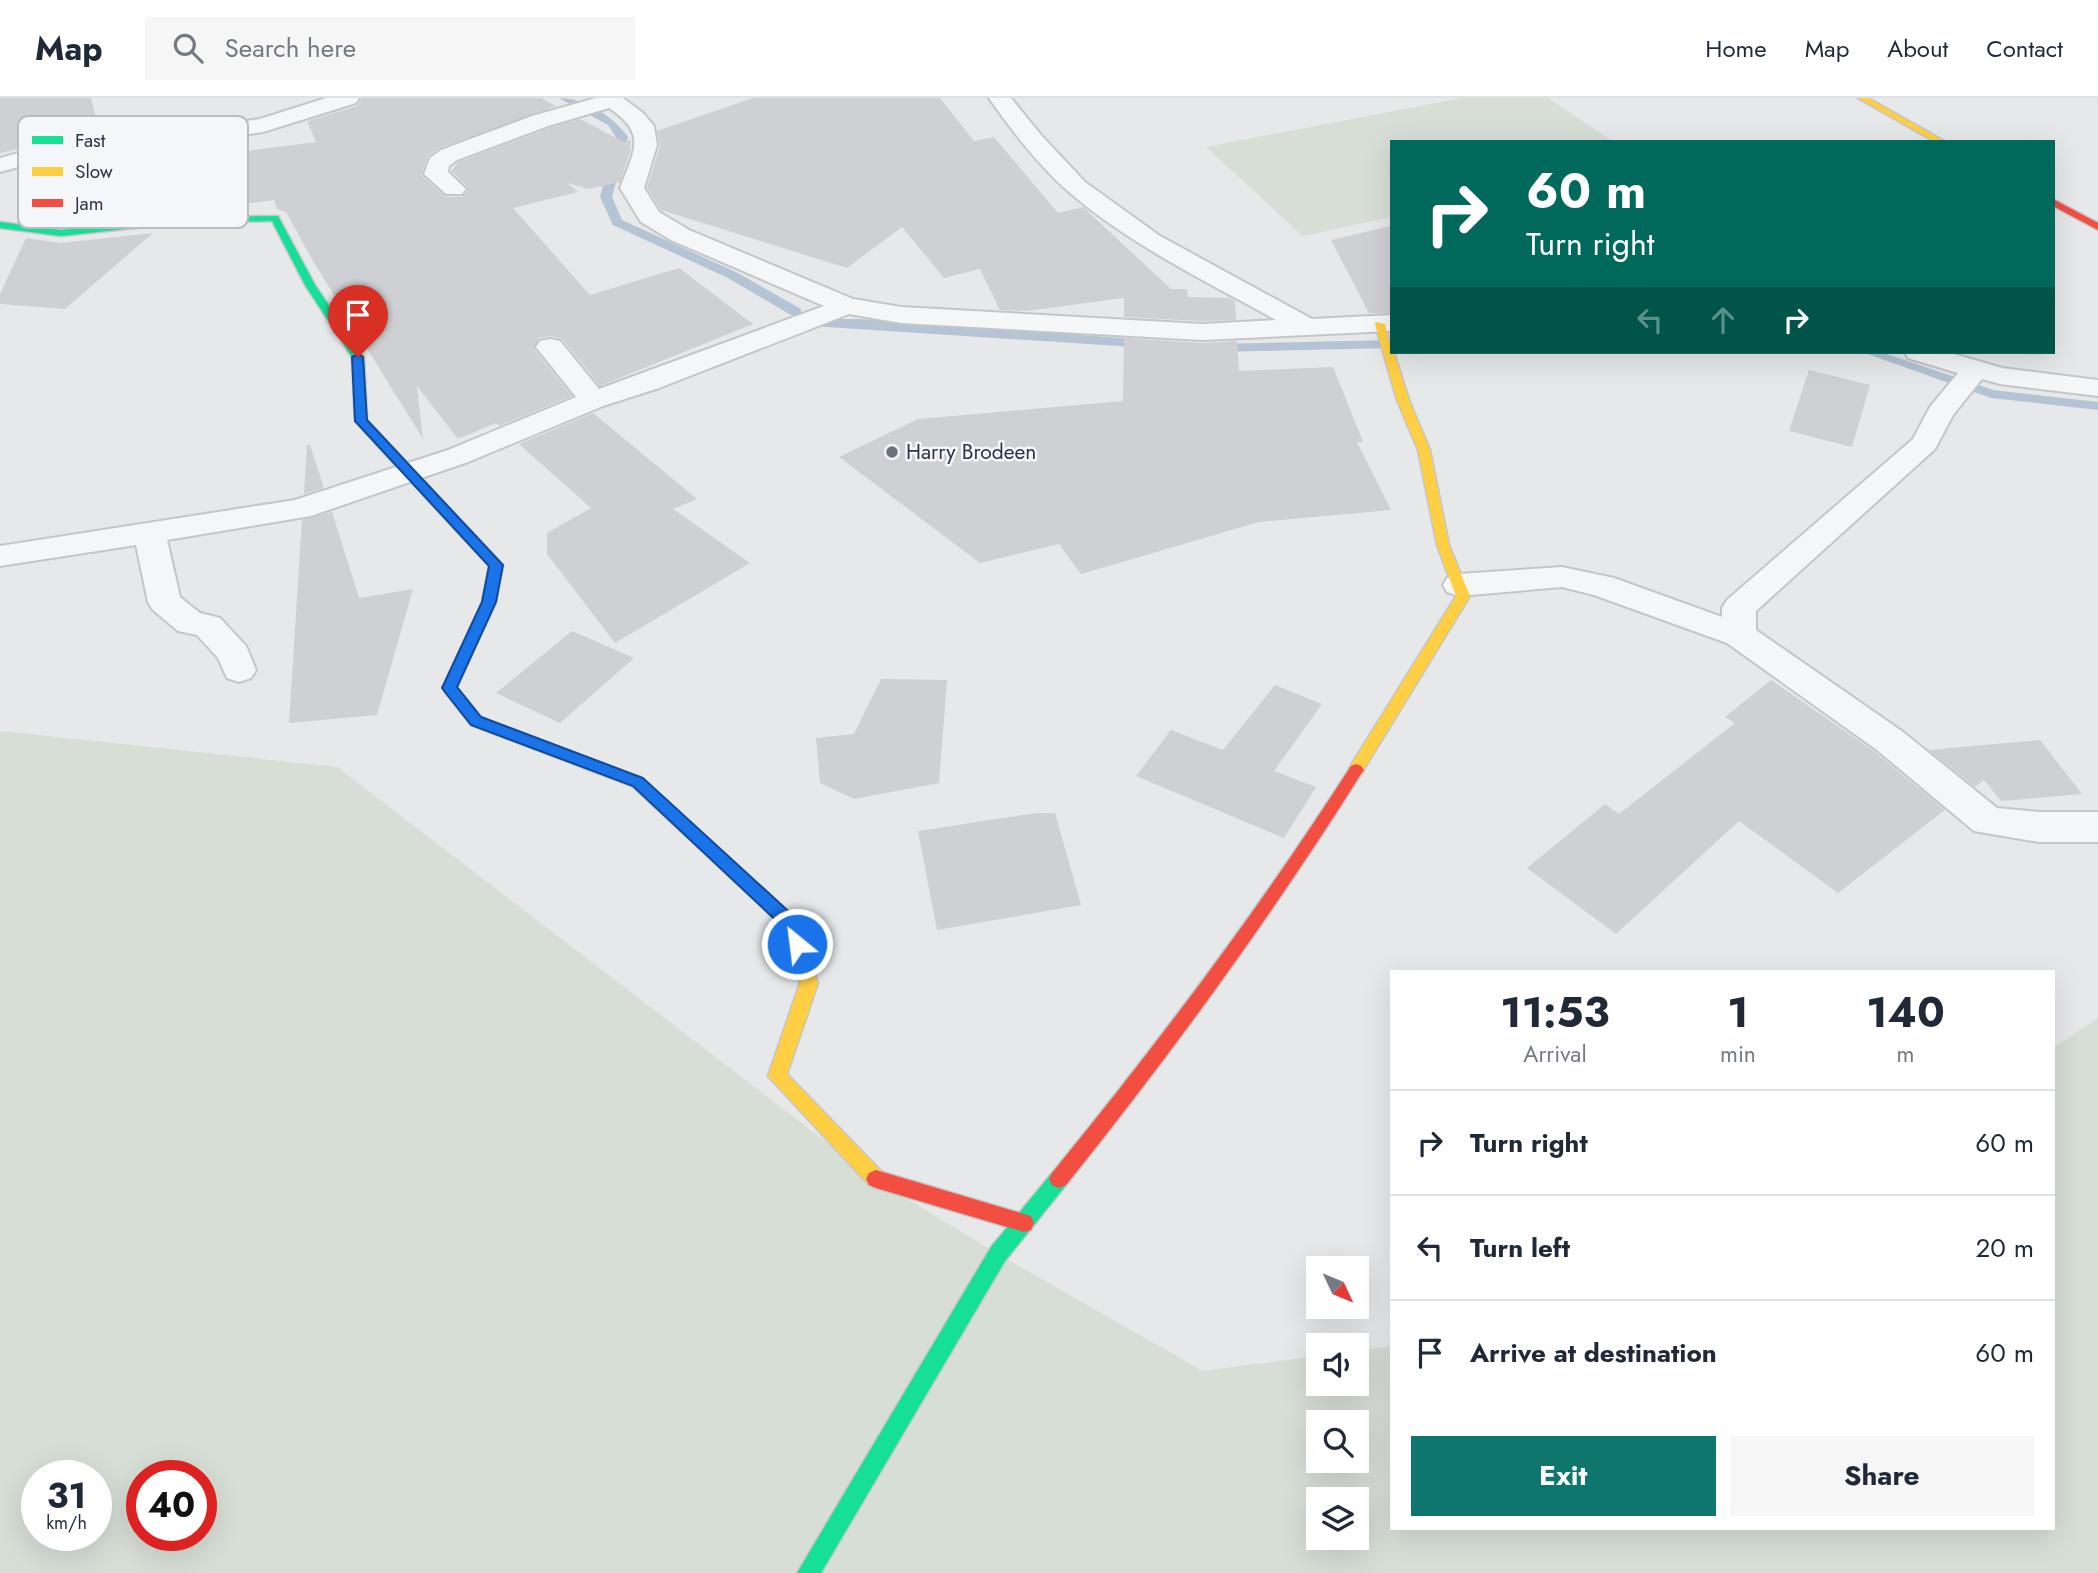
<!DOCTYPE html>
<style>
:root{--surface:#fff;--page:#f6f6f7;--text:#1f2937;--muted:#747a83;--line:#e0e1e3;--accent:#0f766e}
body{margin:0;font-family:Jost,sans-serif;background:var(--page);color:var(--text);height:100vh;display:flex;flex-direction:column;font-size:26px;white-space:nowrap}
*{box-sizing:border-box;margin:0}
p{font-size:23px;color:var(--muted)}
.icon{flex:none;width:38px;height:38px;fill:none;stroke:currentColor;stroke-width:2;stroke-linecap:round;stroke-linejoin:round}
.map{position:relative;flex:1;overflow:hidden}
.sheet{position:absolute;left:1390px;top:872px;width:665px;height:560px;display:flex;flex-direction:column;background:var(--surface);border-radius:0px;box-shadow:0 7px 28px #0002}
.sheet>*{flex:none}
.banner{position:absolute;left:1390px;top:42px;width:665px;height:214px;border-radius:0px;box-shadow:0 7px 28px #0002;background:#00695c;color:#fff;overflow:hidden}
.needle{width:46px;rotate:134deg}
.buttons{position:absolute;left:1306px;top:1158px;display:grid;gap:14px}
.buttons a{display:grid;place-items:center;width:63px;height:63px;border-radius:0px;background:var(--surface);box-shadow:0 7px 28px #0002;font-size:35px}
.speed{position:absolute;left:21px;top:1362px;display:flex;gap:14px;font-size:35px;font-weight:700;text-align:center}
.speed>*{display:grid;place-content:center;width:91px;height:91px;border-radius:50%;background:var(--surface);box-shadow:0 7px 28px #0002;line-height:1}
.speed small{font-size:18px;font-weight:400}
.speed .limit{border:10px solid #d22;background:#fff;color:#111}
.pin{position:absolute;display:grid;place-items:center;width:60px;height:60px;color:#fff;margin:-72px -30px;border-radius:50% 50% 50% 0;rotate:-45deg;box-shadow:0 0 7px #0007}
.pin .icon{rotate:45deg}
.me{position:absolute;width:77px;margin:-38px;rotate:331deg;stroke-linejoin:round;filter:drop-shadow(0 0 5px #0008)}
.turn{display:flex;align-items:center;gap:24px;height:147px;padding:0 21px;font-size:32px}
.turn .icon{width:91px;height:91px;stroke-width:2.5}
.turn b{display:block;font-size:49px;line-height:60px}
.lanes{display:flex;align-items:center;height:66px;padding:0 21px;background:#0003;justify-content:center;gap:35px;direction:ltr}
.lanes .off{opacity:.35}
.eta{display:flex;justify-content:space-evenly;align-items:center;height:119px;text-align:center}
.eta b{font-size:42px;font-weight:700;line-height:49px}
.primary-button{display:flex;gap:14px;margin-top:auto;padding:14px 21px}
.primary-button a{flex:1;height:80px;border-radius:0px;background:var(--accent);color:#fff;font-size:28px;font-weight:700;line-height:80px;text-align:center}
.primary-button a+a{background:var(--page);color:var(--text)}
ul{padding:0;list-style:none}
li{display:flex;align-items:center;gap:21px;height:105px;padding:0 21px;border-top:2px solid var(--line)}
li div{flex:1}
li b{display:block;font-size:26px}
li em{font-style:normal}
header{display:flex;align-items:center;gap:42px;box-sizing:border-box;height:98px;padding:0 35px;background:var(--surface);border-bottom:2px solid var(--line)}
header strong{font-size:33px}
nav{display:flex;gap:38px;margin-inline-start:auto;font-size:24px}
.search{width:490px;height:63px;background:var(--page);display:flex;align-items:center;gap:18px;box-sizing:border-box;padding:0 24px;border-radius:0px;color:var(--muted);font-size:26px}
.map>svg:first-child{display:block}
</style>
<header>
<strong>Map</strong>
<div class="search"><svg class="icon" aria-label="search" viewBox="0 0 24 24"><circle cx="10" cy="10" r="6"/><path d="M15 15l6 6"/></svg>Search here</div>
<nav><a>Home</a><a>Map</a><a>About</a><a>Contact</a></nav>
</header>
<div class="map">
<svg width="2098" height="1475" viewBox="0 0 2098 1475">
<rect width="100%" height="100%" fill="#e6e8ea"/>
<path fill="#d6ded6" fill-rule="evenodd" d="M 1462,0 L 1548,0 L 1614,44 L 1391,44 L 1391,119 L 1303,138 L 1206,49 Z
M 0,633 L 337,669 L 876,1082 L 998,1156 L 1203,1273 L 1318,1258 L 1318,1286 L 1356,1286 L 1356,1253 L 1391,1248 L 1391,1430 L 2053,1430 L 2053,950 L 2098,920 L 2098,1475 L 0,1475 ZM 1318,1325 L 1356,1325 L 1356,1363 L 1318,1363 ZM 37,1377 L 96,1377 L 96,1437 L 37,1437 ZM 142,1377 L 201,1377 L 201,1437 L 142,1437 ZM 1318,1402 L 1356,1402 L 1356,1440 L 1318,1440 Z"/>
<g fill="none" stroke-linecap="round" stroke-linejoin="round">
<path fill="#b4c4d5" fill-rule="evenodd" d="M 559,0 C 585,0 613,18 628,39 L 612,99 L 622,122 L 736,174 L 801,211 L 801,217 L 791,217 L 728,180 L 613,127 L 600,99 L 616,39 L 608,27 Z
M 817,221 L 860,221 L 1149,242 L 1156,246 L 1149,250 L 812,228 L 810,225 Z
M 1391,242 L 1391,250 L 1214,254 L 1207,250 L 1214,246 Z
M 1862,254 L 1881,254 L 1993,292 L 2098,304 L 2098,312 L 1991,300 Z"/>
</g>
<path fill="#ced0d3" d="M 0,0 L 91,0 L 101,41 L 43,45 L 0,55 Z
M 362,0 L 541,0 L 556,8 L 440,50 L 428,58 L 421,77 L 446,99 L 462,99 L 468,93 L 468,89 L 451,73 L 458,64 L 549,30 L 580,21 L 624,44 L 631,42 L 630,54 L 620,84 L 588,91 L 567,85 L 578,94 L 513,110 L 590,197 L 679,170 L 753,226 L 600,288 L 562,241 L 551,238 L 539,240 L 534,251 L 572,298 L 499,328 L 496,325 L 458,341 L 417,288 L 423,341 L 313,163 L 286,114 L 277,111 L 274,102 L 202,112 L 61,125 L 34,122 L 54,78 L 316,44 L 307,23 L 357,8 Z
M 753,0 L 940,0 L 974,43 L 994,39 L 1058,115 L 1083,109 L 1171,191 L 1187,191 L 1188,199 L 1229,200 L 1235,203 L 1236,222 L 1202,223 L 1124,219 L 1124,200 L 1027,213 L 1000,212 L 980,171 L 944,180 L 902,129 L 847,170 L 661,112 L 647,90 L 660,48 L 657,33 Z
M 1391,128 L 1391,215 L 1369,215 L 1331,142 Z
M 153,135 L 65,211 L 0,206 L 0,196 L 26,140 L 61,145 Z
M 1124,240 L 1202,245 L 1237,243 L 1239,273 L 1333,269 L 1363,344 L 1357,344 L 1391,412 L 1259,424 L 1081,476 L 1059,446 L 980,465 L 839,359 L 918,321 L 1123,303 Z
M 1809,272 L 1870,287 L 1852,349 L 1789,333 Z
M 593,315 L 697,401 L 673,411 L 750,465 L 615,545 L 547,456 L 547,435 L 591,410 L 519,346 Z
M 307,347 L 310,347 L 324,390 L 304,396 Z
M 332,414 L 359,500 L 413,491 L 377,617 L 289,625 L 302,422 Z
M 572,533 L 634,560 L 560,625 L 496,595 Z
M 881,581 L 947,582 L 939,685 L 854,701 L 820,685 L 816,640 L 854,636 Z
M 1771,582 L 1875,654 L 1945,712 L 1838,795 L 1739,723 L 1616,836 L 1527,770 L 1605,706 L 1619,716 L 1735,625 L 1725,619 Z
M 1275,587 L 1322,606 L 1274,673 L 1316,689 L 1284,740 L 1136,678 L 1171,632 L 1223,652 Z
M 2040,642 L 2082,696 L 2001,703 L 1984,682 L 1975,689 L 1929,652 Z
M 1036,715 L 1055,715 L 1081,807 L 937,832 L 918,733 Z"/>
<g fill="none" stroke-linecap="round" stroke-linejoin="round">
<g stroke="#c4c6c8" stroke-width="4">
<path id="street" d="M 326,0 L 359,0 L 356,5 L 263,34 L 117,56 L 44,62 L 0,74 L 0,60 L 43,48 L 117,42 L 260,21 Z
M 596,0 L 623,0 L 643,15 L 654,28 L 657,47 L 644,90 L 659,114 L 689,132 L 853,201 L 901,209 L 1202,226 L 1276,222 C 1205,183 1131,147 1070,95 C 1039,68 1012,33 989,0 L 1011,0 L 1041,37 L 1085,84 L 1160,138 L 1312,221 L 1391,217 L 1391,233 L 1202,242 L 901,225 L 849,216 L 659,290 L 603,308 L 468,364 L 311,418 L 167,442 L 180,499 L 200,515 L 220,520 L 246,548 L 256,572 L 251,580 L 239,584 L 227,580 L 218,560 L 197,537 L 178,533 L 153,512 L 148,504 L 136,447 L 0,468 L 0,448 L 295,402 L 448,352 L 576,299 L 536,249 L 540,243 L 550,241 L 560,243 L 599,291 L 824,208 L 671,142 L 641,124 L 620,90 C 634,52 648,36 609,10 L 548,28 L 457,62 L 449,68 L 448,74 L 466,91 L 462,96 L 446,96 L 424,76 L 430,60 L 441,52 L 532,18 Z
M 1905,254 L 1947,254 L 2002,270 L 2098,282 L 2098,298 L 2000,286 L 1982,281 L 1953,317 L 1935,351 L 1756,513 L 1756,532 L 1903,634 L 1997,710 L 2039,714 L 2098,714 L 2098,744 L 2039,744 L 1974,733 L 1877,652 L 1727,545 L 1594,497 L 1562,489 L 1459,498 L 1447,494 L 1443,487 L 1447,480 L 1459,476 L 1562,469 L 1614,480 L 1722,519 L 1722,510 L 1727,502 L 1913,341 L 1930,309 L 1958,275 L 1908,260 Z"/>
</g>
<g stroke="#c4c6c8" stroke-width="3">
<path id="fast" d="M 278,118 L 315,187 L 364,259 L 367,322 L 384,340 L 384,346 L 376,346 L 355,323 L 352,259 L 305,187 L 272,123 L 181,125 L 61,138 L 0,130 L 0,124 L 61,132 L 181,119 Z
M 1059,1072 L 1066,1075 L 1069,1081 L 1066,1087 L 1005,1163 L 821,1475 L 797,1475 L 991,1149 L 1052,1075 Z"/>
</g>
<g stroke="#c4c6c8" stroke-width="3">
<path id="slow" d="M 1858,0 L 1868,0 L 1946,44 L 1935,44 Z
M 1376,224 L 1385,226 L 1391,254 L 1394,254 L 1409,302 L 1430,352 L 1449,447 L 1470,498 L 1361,676 L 1356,678 L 1348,672 L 1456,498 L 1437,447 L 1418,352 L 1397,302 L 1375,226 Z
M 637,678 L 642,680 L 799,826 L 818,885 L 787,976 L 883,1075 L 886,1081 L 883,1087 L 876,1090 L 869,1087 L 768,978 L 800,885 L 784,829 L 632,688 L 629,684 L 632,680 Z"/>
</g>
<g stroke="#c4c6c8" stroke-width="3">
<path id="jam" d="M 2053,101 L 2098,125 L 2098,132 L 2053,108 Z
M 380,339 L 384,340 L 503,467 L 496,504 L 457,589 L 481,619 L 642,680 L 645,684 L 642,688 L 632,688 L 471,627 L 445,594 L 443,590 L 482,504 L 489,468 L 376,346 L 374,343 Z
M 1356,666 L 1361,668 L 1364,672 L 1361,676 C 1271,819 1172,955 1066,1087 L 1059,1090 L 1052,1087 L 1049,1081 L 1052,1075 C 1159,944 1260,810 1351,668 Z
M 876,1072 L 1024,1116 L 1031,1118 L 1034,1125 L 1031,1132 L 1024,1134 L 876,1090 L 869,1087 L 866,1081 L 869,1075 Z"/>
</g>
<use href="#street" fill="#f5f6f7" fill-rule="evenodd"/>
<use href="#fast" fill="#16e098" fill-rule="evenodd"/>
<use href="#slow" fill="#ffcf43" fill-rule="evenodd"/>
<use href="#jam" fill="#f24e42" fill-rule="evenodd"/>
</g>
<path fill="#1a73e8" stroke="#114b97" stroke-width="2" d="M 358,256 L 363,259 L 367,322 L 503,467 L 496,504 L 457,589 L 481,619 L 643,680 L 797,821 L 805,846 L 803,850 L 791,850 L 783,829 L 633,688 L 471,627 L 445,594 L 442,590 L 482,504 L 489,468 L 355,323 L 352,259 Z"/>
<circle fill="#6c737f" stroke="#f4f6f9" stroke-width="2.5" cx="892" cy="354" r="7"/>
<g text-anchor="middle" stroke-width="5" stroke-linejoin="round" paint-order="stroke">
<g font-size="21" fill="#2b3445" stroke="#f4f6f9" text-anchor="start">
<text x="906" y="361">Harry Brodeen</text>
</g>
</g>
<rect x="18" y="18" width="230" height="112" rx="10" fill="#f4f6f9" stroke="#b8bcc3" stroke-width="2"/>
<rect x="32" y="38" width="31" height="8" fill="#16e098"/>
<rect x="32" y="69" width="31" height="9" fill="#ffcf43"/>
<rect x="32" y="101" width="31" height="8" fill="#f24e42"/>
<g font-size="19" fill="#2b3445">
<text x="75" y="49">Fast</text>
<text x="75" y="80">Slow</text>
<text x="75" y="112">Jam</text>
</g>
</svg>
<div class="buttons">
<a><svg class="needle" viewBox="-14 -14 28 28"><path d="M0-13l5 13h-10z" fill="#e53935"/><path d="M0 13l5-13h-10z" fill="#747a83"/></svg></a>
<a><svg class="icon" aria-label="sound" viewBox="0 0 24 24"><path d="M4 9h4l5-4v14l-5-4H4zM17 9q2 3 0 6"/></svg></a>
<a><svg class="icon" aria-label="search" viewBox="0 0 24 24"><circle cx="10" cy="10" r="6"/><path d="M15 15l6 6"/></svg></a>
<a><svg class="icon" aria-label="layers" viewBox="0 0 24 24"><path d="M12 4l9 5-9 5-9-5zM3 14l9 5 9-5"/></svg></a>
</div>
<div class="speed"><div>31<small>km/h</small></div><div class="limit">40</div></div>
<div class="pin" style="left:358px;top:259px;background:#d93025"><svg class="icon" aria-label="arrive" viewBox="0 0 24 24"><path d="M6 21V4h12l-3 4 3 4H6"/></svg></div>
<svg class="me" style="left:797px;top:846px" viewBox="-20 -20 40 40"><circle r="17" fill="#1a73e8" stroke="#fff" stroke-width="3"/><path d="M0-11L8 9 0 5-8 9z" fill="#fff"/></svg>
<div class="banner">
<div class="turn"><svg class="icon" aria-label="right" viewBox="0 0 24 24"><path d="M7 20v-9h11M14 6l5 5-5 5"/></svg><div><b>60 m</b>Turn right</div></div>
<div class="lanes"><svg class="icon off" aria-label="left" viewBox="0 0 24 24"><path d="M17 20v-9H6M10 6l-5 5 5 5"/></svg><svg class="icon off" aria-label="ahead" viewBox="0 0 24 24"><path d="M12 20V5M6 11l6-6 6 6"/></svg><svg class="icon" aria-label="right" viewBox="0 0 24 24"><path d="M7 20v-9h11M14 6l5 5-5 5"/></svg></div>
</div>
<section class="sheet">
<div class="eta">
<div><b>11:53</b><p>Arrival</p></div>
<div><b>1</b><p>min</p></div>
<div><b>140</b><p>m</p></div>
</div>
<ul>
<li><svg class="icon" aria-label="right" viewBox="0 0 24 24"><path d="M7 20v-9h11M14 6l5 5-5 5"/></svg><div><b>Turn right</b></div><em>60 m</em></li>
<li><svg class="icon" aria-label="left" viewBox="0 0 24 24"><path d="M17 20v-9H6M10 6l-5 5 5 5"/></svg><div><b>Turn left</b></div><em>20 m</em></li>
<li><svg class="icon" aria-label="arrive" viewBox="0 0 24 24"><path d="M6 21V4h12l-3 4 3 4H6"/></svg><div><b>Arrive at destination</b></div><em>60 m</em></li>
</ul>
<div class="primary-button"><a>Exit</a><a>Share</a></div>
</section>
</div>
